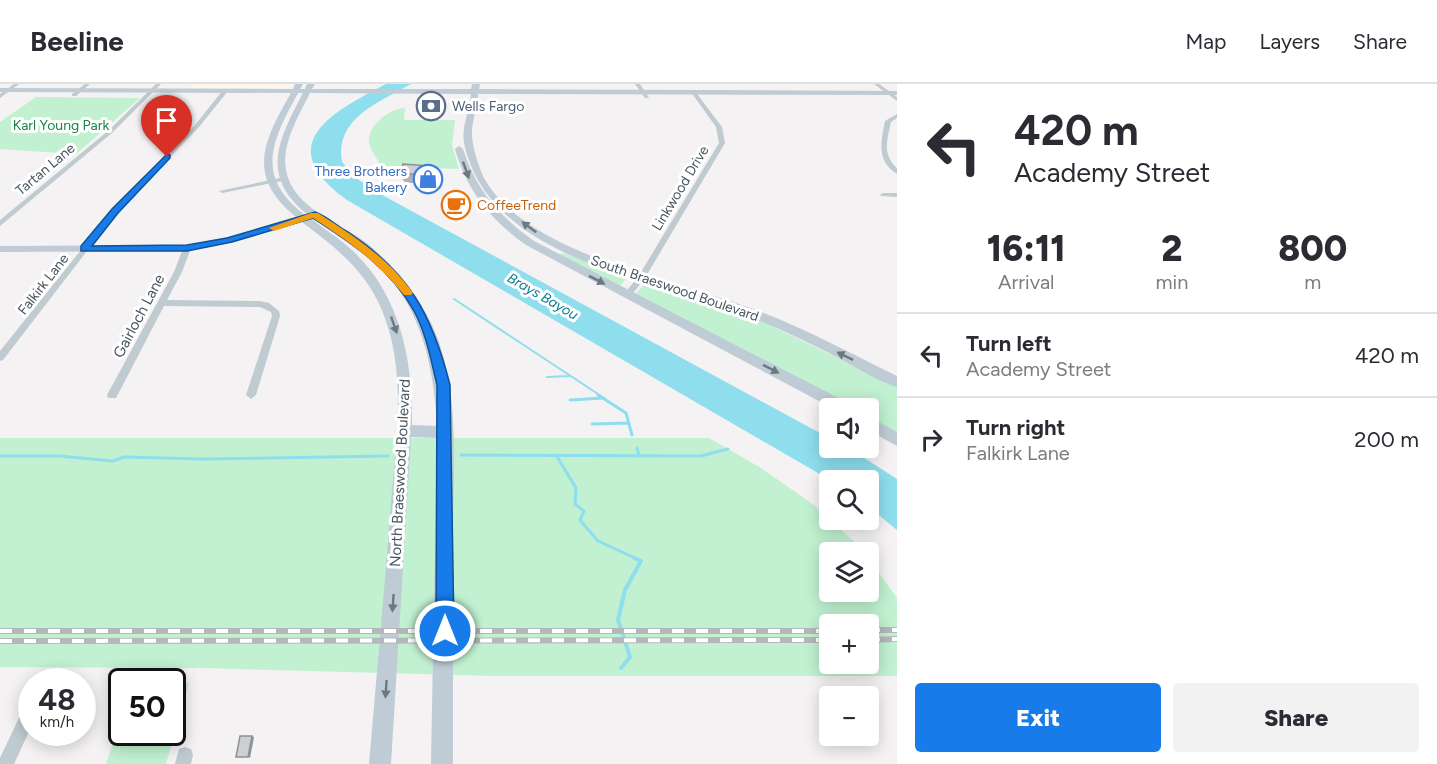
<!DOCTYPE html>
<meta charset="utf-8">
<style>
:root{--surface:#fff;--page:#f2f2f3;--text:#2b2b33;--muted:#7c7c81;--line:#e1e1e2;--accent:#177ce9}
body{margin:0;font-family:Figtree,sans-serif;background:var(--page);color:var(--text);height:100vh;display:flex;flex-direction:column;font-size:22px;white-space:nowrap}
*{box-sizing:border-box;margin:0}
p{font-size:20px;color:var(--muted)}
.icon{flex:none;width:33px;height:33px;fill:none;stroke:currentColor;stroke-width:2;stroke-linecap:round;stroke-linejoin:round}
.map{position:relative;flex:1;overflow:hidden}
.details{display:flex;flex-direction:column;background:var(--surface);width:540px}
.details>*{flex:none}
.guide{background:#fff;color:var(--text);overflow:hidden}
.tools{position:absolute;left:819px;top:314px;display:grid;gap:12px}
.tools a{display:grid;place-items:center;width:60px;height:60px;border-radius:6px;background:var(--surface);box-shadow:0 3px 15px #0003;font-size:30px}
.speed{position:absolute;left:18px;top:584px;display:flex;gap:12px;font-size:30px;font-weight:700;text-align:center}
.speed>*{display:grid;place-content:center;width:78px;height:78px;border-radius:50%;background:var(--surface);box-shadow:0 3px 15px #0003;line-height:1}
.speed small{font-size:15px;font-weight:400}
.speed .limit{border:3px solid #111;border-radius:9px;background:#fff;color:#111}
.pin{position:absolute;display:grid;place-items:center;width:51px;height:51px;color:#fff;margin:-62px -26px;border-radius:50% 50% 50% 0;rotate:-45deg;box-shadow:0 0 6px #0007}
.pin .icon{rotate:45deg}
.me{position:absolute;width:66px;margin:-33px;rotate:0deg;stroke-linejoin:round;filter:drop-shadow(0 0 4px #0008)}
.turn{display:flex;align-items:center;gap:21px;height:126px;padding:0 18px;font-size:27px}
.turn .icon{width:78px;height:78px;stroke-width:2.5}
.turn b{display:block;font-size:42px;line-height:51px}
.eta{display:flex;justify-content:space-evenly;align-items:center;height:102px;text-align:center}
.eta b{font-size:36px;font-weight:800;line-height:42px}
.primary-button{display:flex;gap:12px;margin-top:auto;padding:12px 18px}
.primary-button a{flex:1;height:69px;border-radius:6px;background:var(--accent);color:#fff;font-size:24px;font-weight:800;line-height:69px;text-align:center}
.primary-button a+a{background:var(--page);color:var(--text)}
ul{padding:0;list-style:none}
li{display:flex;align-items:center;gap:18px;height:84px;padding:0 18px;border-top:2px solid var(--line)}
li div{flex:1}
li b{display:block;font-size:22px}
li em{font-style:normal}
header{display:flex;align-items:center;gap:36px;box-sizing:border-box;height:84px;padding:0 30px;background:var(--surface);border-bottom:2px solid var(--line)}
header strong{font-size:28px}
nav{display:flex;gap:33px;margin-inline-start:auto;font-size:21px}
main{display:flex;flex:1;min-height:0}
.map>svg:first-child{display:block}
</style>
<header>
<strong>Beeline</strong>
<nav><a>Map</a><a>Layers</a><a>Share</a></nav>
</header>
<main>
<div class="map">
<svg width="897" height="680" viewBox="0 0 897 680">
<rect width="100%" height="100%" fill="#f4f2f2"/>
<path fill="#fdf7ed" d="M 193,0 L 293,0 L 288,5 L 189,5 Z"/>
<path fill="#c1f1d1" fill-rule="evenodd" d="M 36,13 L 140,14 L 76,70 L 0,65 L 0,38 Z
M 405,24 L 404,36 L 455,36 L 452,61 L 459,85 L 381,82 C 377,75 369,64 369,56 C 369,40 391,24 405,24 Z
M 562,169 L 570,171 L 626,195 L 619,203 L 560,171 Z
M 645,200 L 687,210 L 749,231 L 897,303 L 897,351 L 869,333 L 868,324 L 852,324 L 635,210 Z
M 0,354 L 709,354 L 761,384 L 814,421 L 860,463 L 864,468 L 830,468 L 830,507 L 868,507 L 869,475 L 897,514 L 897,592 L 493,592 L 202,584 L 0,583 ZM 830,540 L 868,540 L 868,579 L 830,579 Z
M 173,599 L 189,599 L 166,680 L 106,680 L 121,635 L 122,648 L 172,648 Z"/>
<path fill="#8edeee" d="M 386,0 L 411,0 C 380,18 334,34 342,78 L 356,94 L 384,112 L 829,354 L 830,363 L 847,363 L 897,395 L 897,446 L 869,423 L 868,396 L 830,396 L 347,116 C 270,61 332,28 386,0 Z"/>
<g fill="none" stroke-linecap="round" stroke-linejoin="round">
<path stroke="#8edeee" stroke-width="2" d="M 454,215 L 601,312
M 547,293 L 569,292"/>
<path stroke="#8edeee" stroke-width="3" d="M 598,311 L 626,329 L 632,351
M 570,316 L 604,314
M 592,340 L 629,339
M 637,364 L 639,372
M 461,371 L 701,372 L 728,365
M 556,371 L 576,404 L 575,420 L 584,427 L 580,436 L 598,457 L 637,475
M 0,372 L 59,372 L 113,377 L 124,373 L 202,375 L 388,372"/>
<path stroke="#8edeee" stroke-width="4" d="M 621,584 L 630,573 L 618,536 L 625,506 L 641,477 L 634,474"/>
<path fill="#bfcad1" fill-rule="evenodd" d="M 14,0 L 19,0 L 0,14 L 0,10 Z
M 85,0 L 90,0 L 76,12 L 72,12 L 72,10 Z
M 156,0 L 161,0 L 112,49 L 0,142 L 0,136 L 108,47 Z
M 635,0 L 640,0 L 649,14 L 645,14 Z
M 874,0 L 879,0 L 897,13 L 897,17 Z
M 223,6 L 228,7 L 199,43 L 117,128 L 3,276 L 0,277 L 0,267 L 113,126 L 195,41 Z
M 694,6 L 722,43 L 725,59 L 645,194 L 630,213 L 624,213 L 623,211 L 638,193 L 719,59 L 716,43 L 691,8 Z
M 897,30 L 897,34 L 891,38 C 887,56 882,70 897,84 L 897,90 C 876,77 881,58 885,37 Z
M 285,93 L 287,94 L 287,96 L 222,109 L 219,107 Z
M 883,109 L 897,109 L 897,113 L 881,112 L 880,111 Z
M 184,162 L 191,164 L 182,188 L 167,216 L 260,217 L 269,219 L 279,227 L 280,232 L 256,311 L 251,315 L 246,311 L 272,232 L 271,228 L 260,223 L 164,222 L 116,314 L 108,314 L 107,311 L 174,188 Z
M 44,587 L 49,589 L 51,594 L 50,597 L 36,597 L 39,589 Z
M 32,615 L 32,641 L 14,680 L 0,680 L 0,674 L 27,617 Z
M 185,663 L 191,665 L 193,671 L 191,680 L 175,680 L 179,665 Z"/>
<path fill="#bfcbd5" fill-rule="evenodd" d="M 295,0 L 303,0 L 300,5 L 305,5 L 307,0 L 315,0 L 312,5 L 471,5 L 472,0 L 480,0 L 479,5 L 897,7 L 897,11 L 478,10 C 478,22 473,33 472,46 C 471,60 478,81 484,94 C 527,171 675,196 753,225 C 803,243 849,269 897,292 L 897,303 C 879,298 861,286 844,277 C 812,260 779,244 745,231 C 652,194 489,176 464,59 C 461,43 470,26 471,10 L 310,9 C 299,31 281,61 286,86 C 293,125 340,138 368,160 C 395,183 417,209 432,241 C 461,303 453,382 453,448 C 453,525 453,603 453,680 L 431,680 L 437,354 L 411,353 L 391,680 L 369,680 C 376,597 384,514 390,431 C 395,363 409,289 381,224 C 364,185 335,163 302,138 L 233,158 L 187,167 L 0,168 L 0,162 L 187,161 L 228,153 L 296,133 C 246,92 263,58 291,9 L 0,8 L 0,4 L 293,5 ZM 298,9 L 303,9 C 279,55 259,92 307,130 L 305,131 C 254,92 272,57 298,9 ZM 312,135 C 322,137 334,147 343,153 C 413,197 433,263 437,342 L 412,341 C 413,277 401,212 352,166 C 340,155 325,146 312,135 Z
M 459,62 L 463,65 C 476,106 499,132 534,157 L 850,320 L 852,324 L 832,324 L 526,161 C 491,136 467,107 455,65 Z
M 868,332 L 897,348 L 897,362 L 868,346 Z"/>
<g stroke="#b4b7bc" stroke-width="6">
<path id="rail" d="M 868,546 L 897,546
M 0,547 L 830,547
M 868,556 L 897,555
M 0,557 L 830,556"/>
</g>
<use href="#rail" stroke="#fff" stroke-width="4" stroke-dasharray="12" stroke-linecap="butt"/>
</g>
<path fill="#afb2b6" d="M 429,82 L 428,99 L 406,99 L 403,96 L 402,87 Z"/>
<path fill="#8f9194" d="M 252,652 L 254,653 L 250,674 L 248,673 Z"/>
<path fill="#cccfd4" stroke="#8f9194" stroke-width="1.5" d="M 403,80 L 429,82 L 428,90 L 406,90 L 402,87 Z
M 240,652 L 252,652 L 248,673 L 236,673 Z"/>
<defs><path id="oneway-solid" d="M-6-.8H1V-3.2L6.5 0L1 3.2V.8H-6Z" transform="scale(1.5)"/></defs>
<g fill="#6c7983">
<use href="#oneway-solid" transform="translate(466 86) rotate(70)"/>
<use href="#oneway-solid" transform="translate(529 143) rotate(-144)"/>
<use href="#oneway-solid" transform="translate(597 196) rotate(27)"/>
<use href="#oneway-solid" transform="translate(394 241) rotate(71)"/>
<use href="#oneway-solid" transform="translate(845 272) rotate(-154)"/>
<use href="#oneway-solid" transform="translate(771 285) rotate(27)"/>
<use href="#oneway-solid" transform="translate(393 519) rotate(94)"/>
<use href="#oneway-solid" transform="translate(386 605) rotate(94)"/>
</g>
<path fill="#177ce9" stroke="#0f5197" stroke-width="1.5" d="M 167,70 L 170,71 L 170,74 L 118,129 L 92,162 L 187,161 L 227,154 L 315,128 C 326,132 336,141 346,147 C 409,188 432,230 450,301 L 454,547 L 451,553 L 445,556 L 438,553 L 436,547 L 437,301 C 431,276 426,249 414,227 C 391,185 352,159 313,134 L 232,158 L 187,167 L 81,167 L 81,162 L 112,125 Z"/>
<path fill="#f59e0b" d="M 311,129 L 318,129 C 354,152 388,174 413,209 L 411,211 L 404,211 C 378,178 348,157 313,134 L 274,147 L 269,144 Z"/>
<defs>
<g id="bank-ring" transform="scale(1.5)"><circle r="9.5" fill="#fff" stroke="#5c6f8a" stroke-width="1.5"/><path d="M-6-4H6V4H-6ZM0-2.3a2.3 2.3 0 1 0 0 4.6a2.3 2.3 0 1 0 0-4.6Z" fill="#5c6f8a"/></g>
<g id="shop-ring" transform="scale(1.5)"><circle r="9.5" fill="#fff" stroke="#3f7fe0" stroke-width="1.5"/><path d="M-5-2.5h2.3a2.7 3.5 0 0 1 5.4 0H5L5.5 6h-11ZM-1.5-2.5h3a1.5 2.3 0 0 0-3 0Z" fill="#3f7fe0"/></g>
<g id="cafe-ring" transform="scale(1.5)"><circle r="9.5" fill="#fff" stroke="#e8710a" stroke-width="1.5"/><path d="M-5.5-4.5H6V0H3Q3 3.5 0 3.5H-2.5Q-5.5 3.5-5.5 0ZM3-3.2v2h1.7v-2ZM-6 4.5H4V6H-6Z" fill="#e8710a"/></g>
</defs>
<g fill-rule="evenodd">
<use href="#bank-ring" x="431" y="22"/>
<use href="#shop-ring" x="428" y="95"/>
<use href="#cafe-ring" x="456" y="121"/>
</g>
<g text-anchor="middle" stroke-width="6" stroke-linejoin="round" paint-order="stroke">
<g font-size="14" fill="#4e5e75" stroke="#fff" text-anchor="start">
<text x="452" y="27">Wells Fargo</text>
</g>
<g font-size="14" fill="#168448" stroke="#fff">
<text x="61" y="46">Karl Young Park</text>
</g>
<g font-size="14" fill="#495660" stroke="#fff">
<text transform="translate(45 85) rotate(-40)" y="5">Tartan Lane</text>
<text transform="translate(680 104) rotate(-59)" y="5">Linkwood Drive</text>
<text transform="translate(43 200) rotate(-52)" y="5">Falkirk Lane</text>
<text transform="translate(675 204) rotate(19)" y="5">South Braeswood Boulevard</text>
</g>
<g font-size="14" fill="#366cbe" stroke="#fff" text-anchor="end">
<text x="407" y="92">Three Brothers<tspan x="407" dy="16">Bakery</tspan></text>
</g>
<g font-size="14" fill="#c56008" stroke="#fff" text-anchor="start">
<text x="477" y="126">CoffeeTrend</text>
</g>
<g font-size="14" font-style="italic" fill="#0b7b91" stroke="#fff">
<text transform="translate(543 212) rotate(30)" y="5">Brays Bayou</text>
</g>
<g font-size="15" fill="#495660" stroke="#fff">
<text transform="translate(139 232) rotate(-62)" y="5">Gairloch Lane</text>
<text transform="translate(400 389) rotate(-87)" y="5">North Braeswood Boulevard</text>
</g>
</g>
</svg>
<div class="tools">
<a><svg class="icon" aria-label="sound" viewBox="0 0 24 24"><path d="M4 9h4l5-4v14l-5-4H4zM17 9q2 3 0 6"/></svg></a>
<a><svg class="icon" aria-label="search" viewBox="0 0 24 24"><circle cx="10" cy="10" r="6"/><path d="M15 15l6 6"/></svg></a>
<a><svg class="icon" aria-label="layers" viewBox="0 0 24 24"><path d="M12 4l9 5-9 5-9-5zM3 14l9 5 9-5"/></svg></a>
<a>+</a>
<a>−</a>
</div>
<div class="speed"><div>48<small>km/h</small></div><div class="limit">50</div></div>
<div class="pin" style="left:167px;top:73px;background:#d93025"><svg class="icon" aria-label="arrive" viewBox="0 0 24 24"><path d="M6 21V4h12l-3 4 3 4H6"/></svg></div>
<svg class="me" style="left:445px;top:547px" viewBox="-20 -20 40 40"><circle r="17" fill="#177ce9" stroke="#fff" stroke-width="3"/><path d="M0-11L8 9 0 5-8 9z" fill="#fff"/></svg>
</div>
<section class="details">
<div class="guide">
<div class="turn"><svg class="icon" aria-label="left" viewBox="0 0 24 24"><path d="M17 20v-9H6M10 6l-5 5 5 5"/></svg><div><b>420 m</b>Academy Street</div></div>
</div>
<div class="eta">
<div><b>16:11</b><p>Arrival</p></div>
<div><b>2</b><p>min</p></div>
<div><b>800</b><p>m</p></div>
</div>
<ul>
<li><svg class="icon" aria-label="left" viewBox="0 0 24 24"><path d="M17 20v-9H6M10 6l-5 5 5 5"/></svg><div><b>Turn left</b><p>Academy Street</p></div><em>420 m</em></li>
<li><svg class="icon" aria-label="right" viewBox="0 0 24 24"><path d="M7 20v-9h11M14 6l5 5-5 5"/></svg><div><b>Turn right</b><p>Falkirk Lane</p></div><em>200 m</em></li>
</ul>
<div class="primary-button"><a>Exit</a><a>Share</a></div>
</section>
</main>
